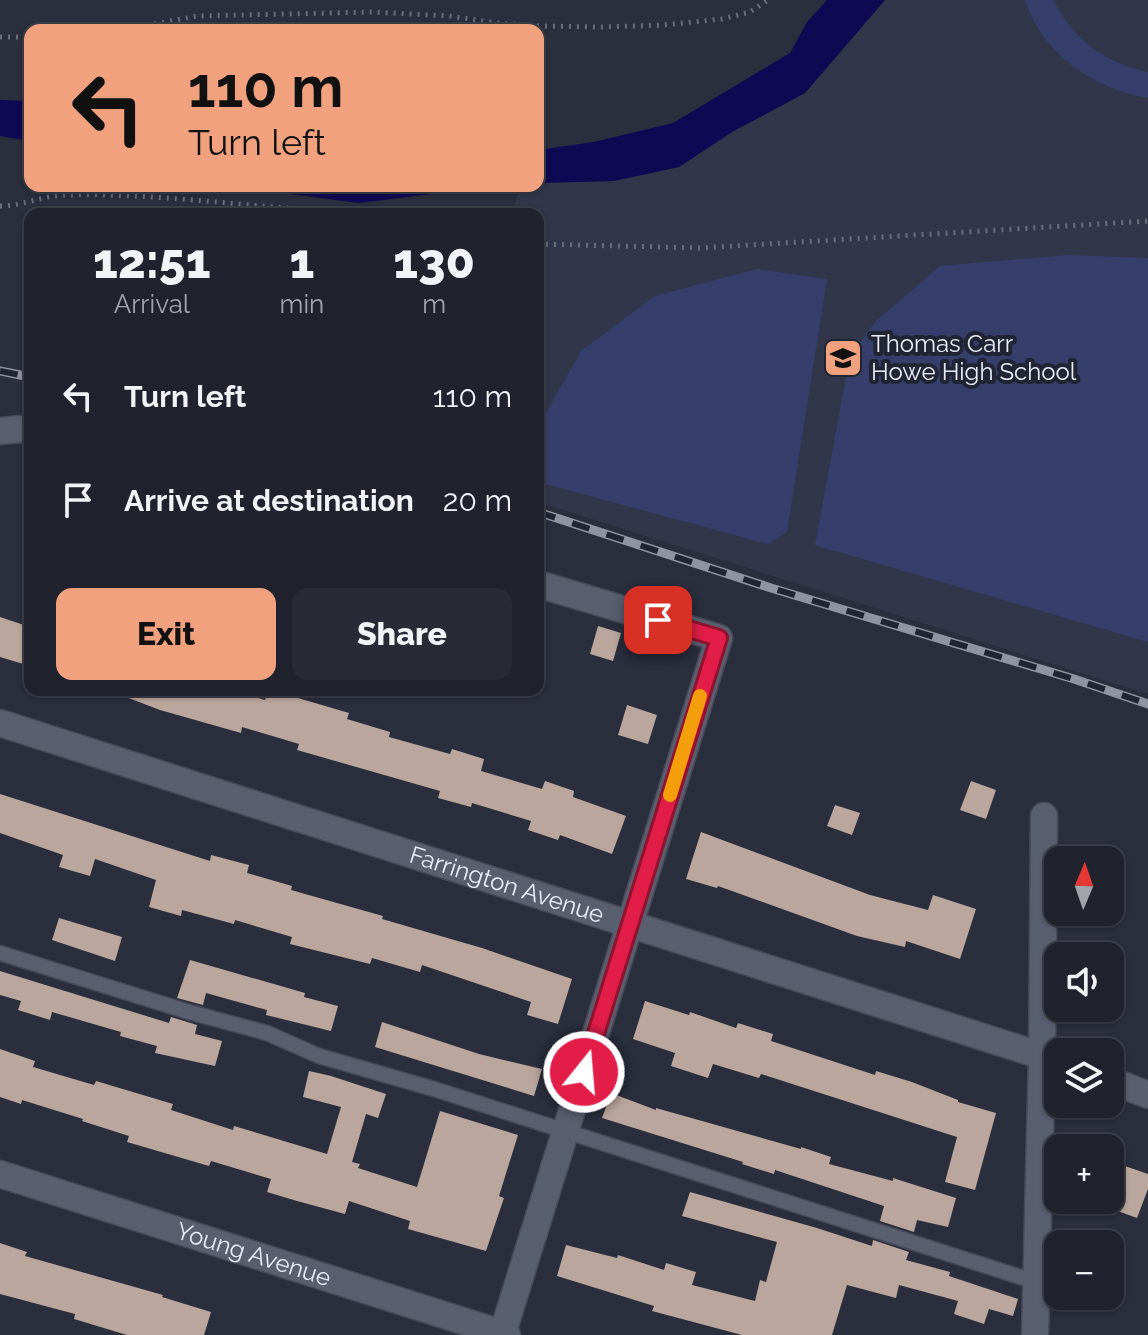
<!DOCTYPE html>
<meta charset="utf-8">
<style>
:root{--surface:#20222e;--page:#282a36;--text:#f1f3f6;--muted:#a2a4aa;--line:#3d3f4a;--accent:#f1a17d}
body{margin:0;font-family:Raleway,sans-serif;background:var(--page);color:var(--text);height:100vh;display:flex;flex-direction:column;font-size:30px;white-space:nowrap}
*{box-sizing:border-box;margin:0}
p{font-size:26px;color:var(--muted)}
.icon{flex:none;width:44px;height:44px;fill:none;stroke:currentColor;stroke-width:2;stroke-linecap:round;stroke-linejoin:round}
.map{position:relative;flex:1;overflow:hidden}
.panel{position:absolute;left:24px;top:208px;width:520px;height:488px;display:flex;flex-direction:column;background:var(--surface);border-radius:16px;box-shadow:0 2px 6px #0004,0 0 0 2px var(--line)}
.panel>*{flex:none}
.guide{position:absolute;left:24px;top:24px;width:520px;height:168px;border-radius:16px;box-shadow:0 2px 6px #0004,0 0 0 2px var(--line);background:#f1a17d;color:#111;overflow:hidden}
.needle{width:52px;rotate:2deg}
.tools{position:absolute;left:1044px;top:846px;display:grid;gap:16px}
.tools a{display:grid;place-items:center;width:80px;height:80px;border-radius:16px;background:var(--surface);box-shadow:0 2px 6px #0004,0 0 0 2px var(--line);font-size:40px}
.pin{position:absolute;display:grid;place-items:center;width:68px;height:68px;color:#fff;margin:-34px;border-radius:16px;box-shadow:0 4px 12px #0006}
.me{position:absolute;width:88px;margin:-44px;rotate:17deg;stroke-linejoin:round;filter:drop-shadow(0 0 6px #0008)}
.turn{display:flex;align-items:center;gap:28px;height:168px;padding:0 32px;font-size:36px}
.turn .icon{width:104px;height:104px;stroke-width:2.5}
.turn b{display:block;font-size:56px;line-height:68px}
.eta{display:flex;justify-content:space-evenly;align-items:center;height:136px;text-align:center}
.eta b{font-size:48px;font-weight:800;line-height:56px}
.button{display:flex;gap:16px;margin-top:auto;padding:16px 32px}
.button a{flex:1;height:92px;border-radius:16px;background:var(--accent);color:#111;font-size:32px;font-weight:800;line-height:92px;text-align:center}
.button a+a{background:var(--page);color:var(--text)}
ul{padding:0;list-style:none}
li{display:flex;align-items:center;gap:24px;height:104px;padding:0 32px}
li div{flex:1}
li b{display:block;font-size:30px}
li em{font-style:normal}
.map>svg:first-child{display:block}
</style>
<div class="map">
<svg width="1148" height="1335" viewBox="0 0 1148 1335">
<rect width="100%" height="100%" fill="#2a2e3d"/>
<path fill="#31364b" d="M 885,0 L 1148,0 L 1148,694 L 538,502 L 538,214 L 512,214 L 520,186 L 538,186 L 538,183 L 614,181 L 679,167 L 732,132 L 805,93 Z"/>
<path fill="#363f6b" d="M 1025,0 L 1053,0 C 1074,40 1105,63 1148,72 L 1148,98 C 1094,89 1042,54 1025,0 Z
M 1068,255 L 1148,258 L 1148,642 L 815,545 L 850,356 L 876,321 L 940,266 Z
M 757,269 L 827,279 L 787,532 L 768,544 L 538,482 L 538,427 L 581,351 L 655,296 Z"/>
<path fill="#0f0953" d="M 827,0 L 885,0 L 805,93 L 732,132 L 679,167 L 614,181 L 538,183 L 538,150 L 594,142 L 673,123 L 790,53 L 807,22 Z
M 0,100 L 30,101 L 30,141 L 0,136 Z
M 230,186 L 496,186 L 359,203 Z"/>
<path fill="#baa69c" d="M 0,617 L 30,627 L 30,666 L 0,657 Z
M 598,626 L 621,633 L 613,661 L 590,654 Z
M 119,690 L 230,690 L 265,700 L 268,690 L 301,690 L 298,698 L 349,713 L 347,719 L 390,732 L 389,737 L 450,754 L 452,749 L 484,759 L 481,771 L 542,789 L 545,781 L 574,791 L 573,797 L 626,816 L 612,854 L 560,835 L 558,840 L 528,830 L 531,821 L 472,803 L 471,807 L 438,798 L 440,791 L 297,750 L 299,744 L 242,727 L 241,733 L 160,710 L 118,694 Z
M 627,705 L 657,715 L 648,744 L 618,735 Z
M 971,781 L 996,790 L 986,819 L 960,810 Z
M 0,794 L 210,861 L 211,855 L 249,865 L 247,873 L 292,886 L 291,890 L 383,916 L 382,919 L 482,948 L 572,979 L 558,1024 L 527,1015 L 531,1002 L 422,965 L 420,972 L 372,958 L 370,964 L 290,944 L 292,937 L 235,920 L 234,924 L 182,910 L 181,916 L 149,907 L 156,880 L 95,859 L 90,876 L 59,867 L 63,855 L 0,833 Z
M 835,805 L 860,813 L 852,835 L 827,826 Z
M 701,832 L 870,895 L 928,910 L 933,895 L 976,909 L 960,959 L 906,941 L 905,947 L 857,936 L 718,886 L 717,888 L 686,879 Z
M 59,918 L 122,937 L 115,961 L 52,940 Z
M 190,960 L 305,993 L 304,997 L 338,1006 L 331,1031 L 266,1015 L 267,1010 L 206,993 L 203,1005 L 177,998 Z
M 0,971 L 169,1023 L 171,1017 L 197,1025 L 195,1034 L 222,1041 L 215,1066 L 155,1053 L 157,1046 L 120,1036 L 121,1032 L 52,1012 L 50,1020 L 18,1010 L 21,1001 L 0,995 Z
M 645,1001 L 689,1015 L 690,1012 L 736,1028 L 738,1023 L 773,1034 L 771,1041 L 875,1075 L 876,1071 L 912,1082 L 958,1100 L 958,1102 L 996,1113 L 975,1190 L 945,1182 L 957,1137 L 761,1074 L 759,1078 L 713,1064 L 708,1078 L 671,1066 L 675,1053 L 633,1039 Z
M 382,1022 L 479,1054 L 542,1069 L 534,1096 L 375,1047 Z
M 0,1049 L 35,1061 L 33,1067 L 94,1085 L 96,1081 L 173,1104 L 171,1110 L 233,1130 L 234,1126 L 327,1154 L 341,1107 L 303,1097 L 309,1071 L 331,1076 L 386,1094 L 378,1118 L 366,1114 L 352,1162 L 360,1164 L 358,1168 L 417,1187 L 440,1111 L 518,1135 L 499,1196 L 504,1198 L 486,1251 L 408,1229 L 410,1221 L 349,1201 L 345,1214 L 297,1201 L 267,1192 L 271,1179 L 211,1161 L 209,1166 L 127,1142 L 129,1136 L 82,1121 L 83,1119 L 22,1100 L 21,1104 L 0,1097 Z
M 611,1093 L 656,1110 L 656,1108 L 801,1149 L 801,1147 L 831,1157 L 829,1164 L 893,1181 L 893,1178 L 956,1198 L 948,1227 L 917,1220 L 914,1232 L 880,1221 L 884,1206 L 775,1170 L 774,1174 L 742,1164 L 743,1162 L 602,1118 Z
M 1119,1164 L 1148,1174 L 1148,1189 L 1137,1218 L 1104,1206 L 1106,1200 L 1110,1200 L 1110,1189 Z
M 690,1192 L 817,1228 L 872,1246 L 873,1240 L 909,1252 L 906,1260 L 950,1272 L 949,1276 L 1018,1299 L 1013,1316 L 989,1309 L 984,1324 L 954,1314 L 958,1301 L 899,1285 L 896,1298 L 847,1285 L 832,1335 L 742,1335 L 652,1311 L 654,1306 L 557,1276 L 566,1245 L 617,1258 L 618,1255 L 664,1270 L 666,1263 L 696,1272 L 692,1285 L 755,1301 L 760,1280 L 766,1282 L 777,1242 L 682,1216 Z
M 0,1243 L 27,1252 L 25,1256 L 163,1295 L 162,1297 L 211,1312 L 204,1335 L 127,1335 L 74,1319 L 75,1314 L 0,1294 Z"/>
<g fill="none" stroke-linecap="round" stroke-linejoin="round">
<g stroke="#464956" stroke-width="17">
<path id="lane" d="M 0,953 L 189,1012 L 267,1033 L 319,1056 L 434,1089 L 1036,1282"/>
</g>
<g stroke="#464956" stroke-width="29">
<g id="street">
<path d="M 0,431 L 21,429 L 30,431"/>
<path id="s1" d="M 0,723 L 1058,1061"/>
<path d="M 1110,1080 L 1148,1095"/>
<path id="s2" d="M 0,1174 L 507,1335"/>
<path d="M 502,1335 L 719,638 L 538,584"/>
<path d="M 1035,1335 L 1042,1056 L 1044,816"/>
</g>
</g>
<path stroke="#6a6e7b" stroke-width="5" stroke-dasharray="2 6" stroke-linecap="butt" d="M 123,30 L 197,16 L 373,12 L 449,16 L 498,23 L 539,26 L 600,27 L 663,25 L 722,19 L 750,12 L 768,0
M 0,37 L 30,37
M 0,206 C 23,206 44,195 67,195 C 149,193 233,205 315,210 L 340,214
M 538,244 L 700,248 L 1148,221"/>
<use href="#lane" stroke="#5a5f70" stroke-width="14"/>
<use href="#street" stroke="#5a5f70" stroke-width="26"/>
<g stroke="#9093a0" stroke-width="9">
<path id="rail" d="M 0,371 L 30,377
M 538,512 L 771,588 L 1074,679 L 1148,704"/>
</g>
<use href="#rail" stroke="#202433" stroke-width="6" stroke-dasharray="18" stroke-linecap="butt"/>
</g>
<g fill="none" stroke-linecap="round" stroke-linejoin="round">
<g stroke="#92132f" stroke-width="20">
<path id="route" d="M 584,1072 L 719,638 L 658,620"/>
</g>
<use href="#route" stroke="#e11d48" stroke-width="14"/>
<path stroke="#f59e0b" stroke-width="14" d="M 670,795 L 700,696"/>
</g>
<defs>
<g id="school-square" transform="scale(2)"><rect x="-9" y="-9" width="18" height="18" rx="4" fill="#f1a17d" stroke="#202433"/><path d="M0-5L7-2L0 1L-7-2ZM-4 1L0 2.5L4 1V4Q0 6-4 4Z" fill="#111"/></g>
</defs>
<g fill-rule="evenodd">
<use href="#school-square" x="843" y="358"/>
</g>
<g text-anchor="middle" stroke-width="8" stroke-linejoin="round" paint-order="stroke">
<g font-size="24" fill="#e9ecf6" stroke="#202433" text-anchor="start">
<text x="871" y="352">Thomas Carr<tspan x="871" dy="28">Howe High School</tspan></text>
</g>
<g font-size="24" fill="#e9ecf6" stroke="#202433">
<text dy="8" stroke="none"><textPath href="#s1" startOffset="532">Farrington Avenue</textPath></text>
<text dy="8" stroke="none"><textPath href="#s2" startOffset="266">Young Avenue</textPath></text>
</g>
</g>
</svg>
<div class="tools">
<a><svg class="needle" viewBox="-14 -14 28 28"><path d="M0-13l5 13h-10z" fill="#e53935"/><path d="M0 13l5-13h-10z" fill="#a2a4aa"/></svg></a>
<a><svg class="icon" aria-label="sound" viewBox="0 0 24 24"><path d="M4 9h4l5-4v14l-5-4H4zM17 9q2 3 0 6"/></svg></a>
<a><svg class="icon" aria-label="layers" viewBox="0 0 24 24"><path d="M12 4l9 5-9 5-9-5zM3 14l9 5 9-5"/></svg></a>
<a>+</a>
<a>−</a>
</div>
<div class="pin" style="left:658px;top:620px;background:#d93025"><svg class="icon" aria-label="arrive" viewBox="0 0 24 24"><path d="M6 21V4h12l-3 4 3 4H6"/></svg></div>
<svg class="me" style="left:584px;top:1072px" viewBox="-20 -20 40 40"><circle r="17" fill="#e11d48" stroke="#fff" stroke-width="3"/><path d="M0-11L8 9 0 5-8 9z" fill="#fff"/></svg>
<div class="guide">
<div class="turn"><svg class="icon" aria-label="left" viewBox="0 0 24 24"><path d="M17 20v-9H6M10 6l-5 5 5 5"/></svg><div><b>110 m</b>Turn left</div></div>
</div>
<section class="panel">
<div class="eta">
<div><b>12:51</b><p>Arrival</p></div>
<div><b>1</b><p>min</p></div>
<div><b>130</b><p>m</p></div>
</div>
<ul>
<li><svg class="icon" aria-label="left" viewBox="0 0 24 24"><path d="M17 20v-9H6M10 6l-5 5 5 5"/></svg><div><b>Turn left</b></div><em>110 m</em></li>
<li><svg class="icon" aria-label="arrive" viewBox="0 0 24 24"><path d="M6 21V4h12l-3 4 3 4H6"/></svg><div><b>Arrive at destination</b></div><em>20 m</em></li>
</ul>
<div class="button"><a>Exit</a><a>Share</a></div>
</section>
</div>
